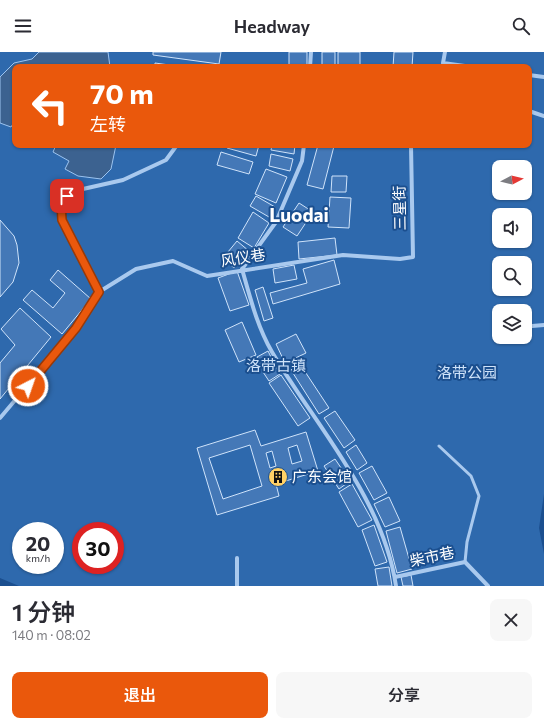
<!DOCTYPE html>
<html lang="zh">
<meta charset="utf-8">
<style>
:root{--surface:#fff;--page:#f7f7f7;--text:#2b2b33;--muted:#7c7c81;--accent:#ea580c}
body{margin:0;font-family:Commissioner,"Noto Sans SC",sans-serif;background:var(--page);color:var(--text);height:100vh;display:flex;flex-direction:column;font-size:15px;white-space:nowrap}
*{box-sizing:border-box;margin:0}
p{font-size:13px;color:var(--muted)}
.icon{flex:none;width:22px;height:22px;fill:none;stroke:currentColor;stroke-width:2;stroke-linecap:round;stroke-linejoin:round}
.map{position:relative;height:534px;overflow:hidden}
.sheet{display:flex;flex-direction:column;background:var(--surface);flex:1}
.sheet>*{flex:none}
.top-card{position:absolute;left:12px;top:12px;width:520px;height:84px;border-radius:8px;box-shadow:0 1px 3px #0004;background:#ea580c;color:#fff;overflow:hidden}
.needle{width:26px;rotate:83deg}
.buttons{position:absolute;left:492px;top:108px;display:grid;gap:8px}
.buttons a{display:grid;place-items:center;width:40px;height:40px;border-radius:8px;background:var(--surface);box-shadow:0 1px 3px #0004;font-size:20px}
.speed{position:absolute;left:12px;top:470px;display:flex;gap:8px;font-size:20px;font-weight:700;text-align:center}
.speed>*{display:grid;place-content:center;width:52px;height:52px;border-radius:50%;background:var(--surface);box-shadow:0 1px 3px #0004;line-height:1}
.speed small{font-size:10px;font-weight:400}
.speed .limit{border:6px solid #d22;background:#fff;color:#111}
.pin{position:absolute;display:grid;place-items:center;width:34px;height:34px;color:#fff;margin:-17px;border-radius:8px;box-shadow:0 2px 6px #0006}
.me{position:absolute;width:44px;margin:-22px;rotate:41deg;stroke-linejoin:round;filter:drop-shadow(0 0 3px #0008)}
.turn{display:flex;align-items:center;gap:14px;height:84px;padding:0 12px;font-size:18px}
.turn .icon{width:52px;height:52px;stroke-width:2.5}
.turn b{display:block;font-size:28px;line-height:34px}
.round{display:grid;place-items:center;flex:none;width:42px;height:42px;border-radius:8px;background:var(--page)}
.overview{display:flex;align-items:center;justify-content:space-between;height:68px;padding:0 12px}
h1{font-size:24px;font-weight:600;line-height:30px}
.primary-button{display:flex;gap:8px;margin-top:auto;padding:8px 12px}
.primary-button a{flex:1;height:46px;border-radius:8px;background:var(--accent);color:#fff;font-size:16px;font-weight:600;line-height:46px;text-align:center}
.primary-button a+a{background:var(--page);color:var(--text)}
header{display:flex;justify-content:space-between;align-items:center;height:52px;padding:0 12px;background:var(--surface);font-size:18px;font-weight:600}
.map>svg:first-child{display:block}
</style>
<header><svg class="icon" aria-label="menu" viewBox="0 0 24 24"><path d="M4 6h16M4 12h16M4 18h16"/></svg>Headway<svg class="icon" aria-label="search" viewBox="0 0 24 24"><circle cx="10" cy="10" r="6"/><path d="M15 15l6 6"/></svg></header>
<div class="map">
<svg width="544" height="534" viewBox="0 0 544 534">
<rect width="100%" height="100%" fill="#1b4f8f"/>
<path fill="#2e69ad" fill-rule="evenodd" d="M 0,0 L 544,0 L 544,442 L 539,476 L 544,502 L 544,534 L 19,534 L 0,526 ZM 15,15 L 529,15 L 529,93 L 15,93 ZM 499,115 L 525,115 L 525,141 L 499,141 ZM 499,163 L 525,163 L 525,189 L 499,189 ZM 499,211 L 525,211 L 525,237 L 499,237 ZM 499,259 L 525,259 L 525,285 L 499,285 ZM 21,479 L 55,479 L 55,513 L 21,513 ZM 81,479 L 115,479 L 115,513 L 81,513 Z"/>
<path fill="#3c6290" stroke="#9cc4f0" d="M 39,0 L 108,0 L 110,15 L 15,15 L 15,69 L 11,75 L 0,71 L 0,25 L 14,11 L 32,7 Z
M 56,93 L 116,93 L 111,117 L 101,127 L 78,124 L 65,117 L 69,109 L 53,100 Z"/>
<path fill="#4478b7" stroke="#cfe3fa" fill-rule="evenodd" d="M 153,0 L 221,0 L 219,12 L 153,3 Z
M 289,0 L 307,0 L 307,15 L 289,15 Z
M 322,0 L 335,0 L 335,15 L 322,15 Z
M 338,0 L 360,0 L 360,15 L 338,15 Z
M 394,0 L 413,0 L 412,15 L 393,15 Z
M 155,11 L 184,15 L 155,15 Z
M 228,93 L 259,93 L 256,104 L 227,96 Z
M 272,93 L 295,93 L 294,102 L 271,98 Z
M 318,93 L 334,94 L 323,137 L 307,133 Z
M 221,100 L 253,110 L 249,122 L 217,113 Z
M 271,102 L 293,107 L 290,119 L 269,114 Z
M 266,117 L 287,125 L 276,151 L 255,142 Z
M 332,124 L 347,124 L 346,140 L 331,140 Z
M 256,144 L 275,155 L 269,165 L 250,154 Z
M 330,145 L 351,146 L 349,176 L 328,175 Z
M 299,151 L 313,160 L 297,184 L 283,175 Z
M 253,160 L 269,171 L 254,196 L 238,186 Z
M 0,168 L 14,184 L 17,193 L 19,211 L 13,230 L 0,245 Z
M 335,186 L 337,203 L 299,207 L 298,190 Z
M 237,189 L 249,199 L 234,216 L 223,206 Z
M 334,208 L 340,232 L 273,252 L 270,241 L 307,231 L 303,217 Z
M 294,213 L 297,227 L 275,231 L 273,217 Z
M 58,218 L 91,247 L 62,282 L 23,248 L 32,238 L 53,256 L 65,241 L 50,228 Z
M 237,219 L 249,253 L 230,259 L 218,226 Z
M 263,235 L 273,266 L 264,269 L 255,238 Z
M 20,256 L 51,285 L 0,347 L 0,311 L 15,293 L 1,277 Z
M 242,270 L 256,303 L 239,310 L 225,278 Z
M 296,282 L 306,301 L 285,311 L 276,292 Z
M 268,299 L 274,311 L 263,317 L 257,305 Z
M 300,312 L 329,356 L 319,362 L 291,318 Z
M 275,313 L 280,322 L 269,329 L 263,320 Z
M 281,323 L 310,366 L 298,374 L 269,331 Z
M 335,359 L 355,388 L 344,396 L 324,366 Z
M 255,378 L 261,394 L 306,380 L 318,419 L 276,432 L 279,444 L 217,463 L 197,396 ZM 250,393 L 262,434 L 223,447 L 209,406 ZM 297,393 L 302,409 L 292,412 L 288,396 ZM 272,399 L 276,414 L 270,416 L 266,401 Z
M 356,393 L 367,411 L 357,418 L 346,400 Z
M 335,407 L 350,429 L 339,437 L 324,414 Z
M 372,414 L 387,441 L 374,448 L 359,421 Z
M 352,432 L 372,468 L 358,475 L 339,440 Z
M 389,445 L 400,469 L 385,475 L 374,452 Z
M 374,473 L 387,510 L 375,514 L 362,478 Z
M 400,475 L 412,517 L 397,521 L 386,479 Z
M 389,515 L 392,534 L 378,534 L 375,517 Z
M 411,523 L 413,534 L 403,534 L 401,525 Z"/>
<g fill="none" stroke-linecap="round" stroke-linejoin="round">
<path stroke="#a9c9ee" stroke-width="3" d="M 439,394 L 471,424 L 479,444 L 467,490 L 465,510"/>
<path stroke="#a9c9ee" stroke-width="4" d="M 445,0 L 443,11 L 472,15
M 310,15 L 311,0
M 529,23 L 544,25
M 529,59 L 544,64
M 304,93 L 302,109 L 276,170 L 242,217 C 250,245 257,274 272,300 C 315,373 383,446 396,534
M 99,240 L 62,168 L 61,150 L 74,139 L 123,128 L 166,108 L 177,93
M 532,274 L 544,273
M 0,366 L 76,276 L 99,240 L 136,217 L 173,209 L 207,224 L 343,203 L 400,207 L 413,205 L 411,93
M 237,506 L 237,534
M 395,525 L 465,510 L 488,534"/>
</g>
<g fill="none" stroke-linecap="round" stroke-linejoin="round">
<g stroke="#983908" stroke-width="10">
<path id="route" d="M 28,334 L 76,276 L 99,240 L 62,168 L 61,150 L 67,144"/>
</g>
<use href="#route" stroke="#ea580c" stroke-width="7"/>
</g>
<defs>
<g id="building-disc" transform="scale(1)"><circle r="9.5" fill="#ffd166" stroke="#1b4f8f"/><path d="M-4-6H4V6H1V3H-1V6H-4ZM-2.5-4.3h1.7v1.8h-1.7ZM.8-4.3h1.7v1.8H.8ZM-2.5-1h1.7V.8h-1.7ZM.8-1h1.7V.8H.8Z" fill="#111"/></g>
</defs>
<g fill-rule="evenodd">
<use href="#building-disc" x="278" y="425"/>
</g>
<g text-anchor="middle" stroke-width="4" stroke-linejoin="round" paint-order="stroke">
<g font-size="15" fill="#fff" stroke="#1b4f8f">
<text transform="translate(400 156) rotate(-91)" y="5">三星街</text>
<text transform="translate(243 206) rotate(-9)" y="5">风仪巷</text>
<text transform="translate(432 505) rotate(-12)" y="5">柴市巷</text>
</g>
<g font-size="15" fill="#cfe3fa" stroke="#1b4f8f">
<text x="276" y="319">洛带古镇</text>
<text x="467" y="326">洛带公园</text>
</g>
<g font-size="15" fill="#fff" stroke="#1b4f8f" text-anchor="start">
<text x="292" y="430">广东会馆</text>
</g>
<g font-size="19" font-weight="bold" fill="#fff" stroke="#1b4f8f">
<text x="299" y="170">Luodai</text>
</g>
</g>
</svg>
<div class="buttons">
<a><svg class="needle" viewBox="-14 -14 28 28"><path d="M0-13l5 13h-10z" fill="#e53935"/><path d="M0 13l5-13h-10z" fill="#7c7c81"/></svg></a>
<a><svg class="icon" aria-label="sound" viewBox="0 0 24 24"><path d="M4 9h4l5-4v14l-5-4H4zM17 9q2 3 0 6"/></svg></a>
<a><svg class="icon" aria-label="search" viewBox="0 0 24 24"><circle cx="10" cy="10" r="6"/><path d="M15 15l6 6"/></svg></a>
<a><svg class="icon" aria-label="layers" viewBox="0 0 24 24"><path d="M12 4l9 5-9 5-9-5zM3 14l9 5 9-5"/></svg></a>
</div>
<div class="speed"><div>20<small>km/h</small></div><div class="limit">30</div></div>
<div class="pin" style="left:67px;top:144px;background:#d93025"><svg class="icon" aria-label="arrive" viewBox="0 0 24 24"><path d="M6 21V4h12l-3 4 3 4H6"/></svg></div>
<svg class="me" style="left:28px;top:334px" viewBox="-20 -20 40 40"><circle r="17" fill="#ea580c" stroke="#fff" stroke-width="3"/><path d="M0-11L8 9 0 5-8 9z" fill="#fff"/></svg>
<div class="top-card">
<div class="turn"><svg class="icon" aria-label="left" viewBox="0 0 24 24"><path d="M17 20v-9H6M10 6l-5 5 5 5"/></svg><div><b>70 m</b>左转</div></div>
</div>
</div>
<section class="sheet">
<div class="overview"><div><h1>1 分钟</h1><p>140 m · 08:02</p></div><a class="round"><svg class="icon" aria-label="close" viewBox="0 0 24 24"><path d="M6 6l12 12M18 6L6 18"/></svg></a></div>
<div class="primary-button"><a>退出</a><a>分享</a></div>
</section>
